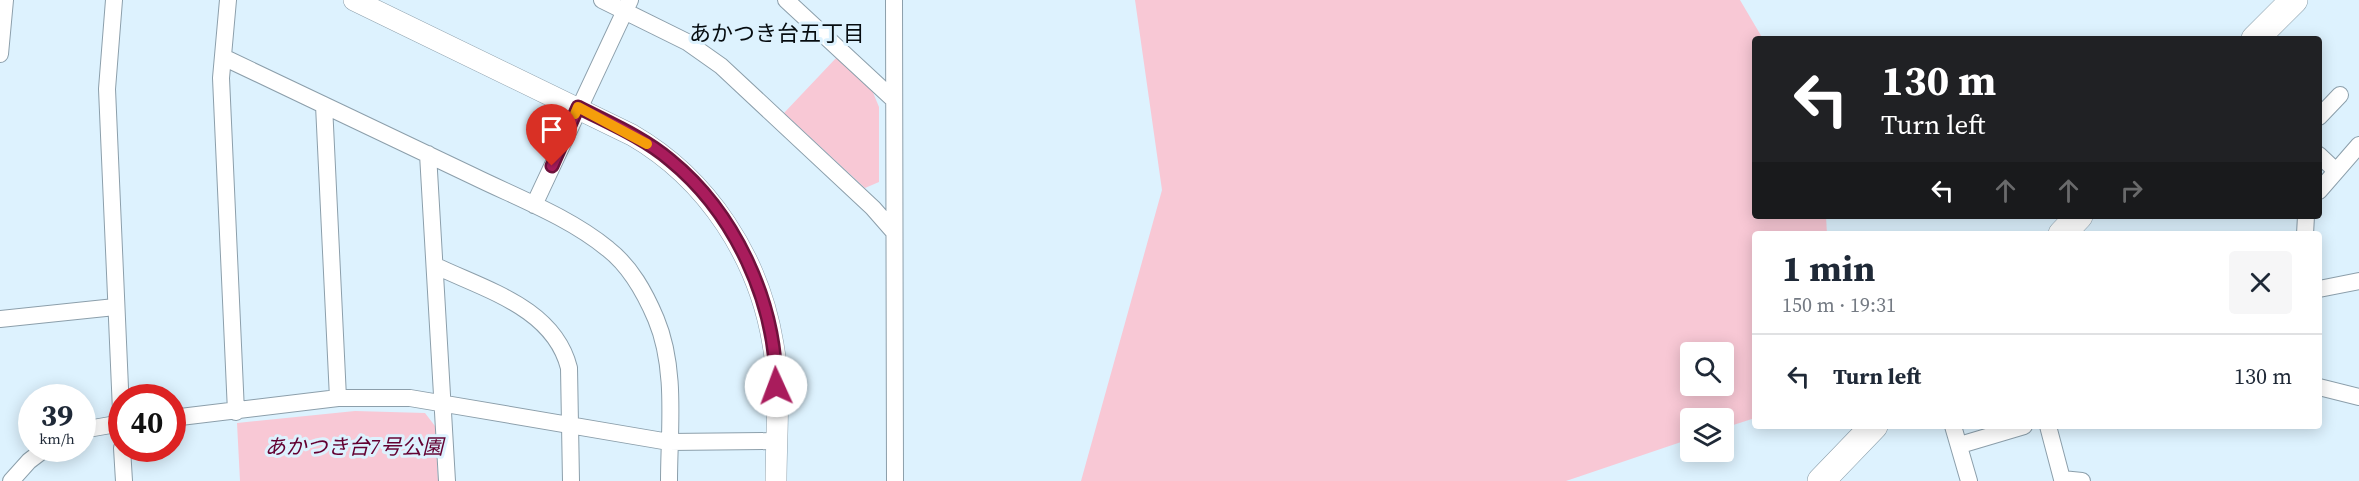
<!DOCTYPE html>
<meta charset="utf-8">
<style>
:root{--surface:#fff;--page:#f6f6f7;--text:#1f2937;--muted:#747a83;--line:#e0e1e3}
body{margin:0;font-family:"Source Serif 4","Noto Sans JP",serif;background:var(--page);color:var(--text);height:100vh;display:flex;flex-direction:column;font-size:22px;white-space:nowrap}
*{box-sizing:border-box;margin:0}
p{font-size:20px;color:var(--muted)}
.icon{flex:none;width:33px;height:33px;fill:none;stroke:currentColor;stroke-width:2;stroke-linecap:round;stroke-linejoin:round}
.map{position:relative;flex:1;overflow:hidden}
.side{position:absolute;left:1752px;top:231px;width:570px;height:198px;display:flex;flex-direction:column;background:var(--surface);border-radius:6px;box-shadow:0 3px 15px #0003}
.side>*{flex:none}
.hud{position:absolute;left:1752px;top:36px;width:570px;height:183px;border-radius:6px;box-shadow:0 3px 15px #0003;background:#202124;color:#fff;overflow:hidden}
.controls{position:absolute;left:1680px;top:342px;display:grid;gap:12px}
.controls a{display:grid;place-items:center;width:54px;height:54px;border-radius:6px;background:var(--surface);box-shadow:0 3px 15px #0003;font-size:30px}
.speed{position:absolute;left:18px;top:384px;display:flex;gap:12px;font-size:30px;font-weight:700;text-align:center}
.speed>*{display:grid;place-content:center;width:78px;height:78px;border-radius:50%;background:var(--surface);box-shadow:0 3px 15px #0003;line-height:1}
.speed small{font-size:15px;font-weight:400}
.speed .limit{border:9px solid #d22;background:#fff;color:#111}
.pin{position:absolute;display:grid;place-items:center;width:51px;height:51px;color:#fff;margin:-62px -26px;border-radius:50% 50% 50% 0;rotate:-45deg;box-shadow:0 0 6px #0007}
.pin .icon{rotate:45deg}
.me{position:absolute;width:66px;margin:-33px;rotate:358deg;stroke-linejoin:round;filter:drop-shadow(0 0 4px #0008)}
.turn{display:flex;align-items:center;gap:21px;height:126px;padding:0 30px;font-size:27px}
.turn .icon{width:78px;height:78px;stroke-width:2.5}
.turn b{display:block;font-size:42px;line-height:51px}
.lanes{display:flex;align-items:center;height:57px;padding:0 30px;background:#0003;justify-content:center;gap:30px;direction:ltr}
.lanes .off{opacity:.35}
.round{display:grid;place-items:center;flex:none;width:63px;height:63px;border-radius:6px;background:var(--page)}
.head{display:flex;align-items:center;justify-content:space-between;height:102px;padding:0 30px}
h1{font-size:36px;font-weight:700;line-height:45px}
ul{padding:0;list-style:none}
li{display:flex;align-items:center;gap:18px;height:84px;padding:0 30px;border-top:2px solid var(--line)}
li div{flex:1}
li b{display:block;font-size:22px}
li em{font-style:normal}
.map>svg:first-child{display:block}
</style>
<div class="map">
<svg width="2359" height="481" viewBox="0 0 2359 481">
<rect width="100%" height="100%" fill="#ddf2fe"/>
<path fill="#f8c8d5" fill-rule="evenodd" d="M 1135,0 L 1740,0 L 1763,39 L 1755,39 L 1755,216 L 1826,216 L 1827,234 L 1755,234 L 1755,418 L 1724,428 L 1724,418 L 1690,418 L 1690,439 L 1566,481 L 1081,481 L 1162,190 ZM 1690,352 L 1724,352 L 1724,386 L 1690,386 Z
M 837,57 L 872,90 L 879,107 L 879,182 L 865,188 L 784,113 Z
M 355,411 L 425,413 L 435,426 L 438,481 L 240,481 L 237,423 Z"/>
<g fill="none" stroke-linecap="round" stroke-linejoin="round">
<g stroke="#8c9fab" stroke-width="18">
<path id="minor" d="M 114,0 L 107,89 L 122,434
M 228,0 L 221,78 L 236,412
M 602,0 L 687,42 L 721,66 L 873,208 L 894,232
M 786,0 L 894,100
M 894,0 L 895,481
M 0,54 L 5,0
M 223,57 C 306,97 390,136 473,176 C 518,198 569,217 608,249 C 631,267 645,293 656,319 C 677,369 669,429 669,481
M 324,105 L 338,398
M 2319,117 L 2340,95
M 428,154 L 447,481
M 2319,155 L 2336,171
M 2319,191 L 2359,145
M 534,205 L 630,0
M 2305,234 L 2306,216
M 436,266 C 486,290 554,308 569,368 L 571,481
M 2319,289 L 2359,281
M 0,319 L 115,307
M 2319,387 L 2359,397
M 172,418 L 338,398 L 410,398 L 669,442 L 776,441
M 1953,426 L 1969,481
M 2048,426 L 2062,479 L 2082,481
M 82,430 L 122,423
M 1960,445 L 2024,426
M 122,448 L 124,481
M 11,481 L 29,461 L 46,448"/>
</g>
<g stroke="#8c9fab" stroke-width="22">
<path id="tertiary" d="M 354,0 L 632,135 C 708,179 759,258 773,344 C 781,388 776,436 776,481"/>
</g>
<g stroke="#8c9fab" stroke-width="28">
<path id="primary" d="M 2255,39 L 2294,0
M 2062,234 L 2079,216
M 1821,481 L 1874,426"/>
</g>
<use href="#minor" stroke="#fff" stroke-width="16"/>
<use href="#tertiary" stroke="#fff" stroke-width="21"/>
<use href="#primary" stroke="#fff" stroke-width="27"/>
</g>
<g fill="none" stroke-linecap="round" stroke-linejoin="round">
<g stroke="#6e123c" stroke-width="15">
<path id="route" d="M 552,166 L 578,107 C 609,123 643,137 670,160 C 735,213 776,302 776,386"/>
</g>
<use href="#route" stroke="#a91c5c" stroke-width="10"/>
<path stroke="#f59e0b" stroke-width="10" d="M 575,114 L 578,107 L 647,144"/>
</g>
<g text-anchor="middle" stroke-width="6" stroke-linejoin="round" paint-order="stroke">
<g font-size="21" font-style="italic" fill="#630031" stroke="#ddf2fe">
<text x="354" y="454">あかつき台7号公園</text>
</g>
<g font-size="22" fill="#060c10" stroke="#ddf2fe">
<text x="777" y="41">あかつき台五丁目</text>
</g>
</g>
</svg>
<div class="controls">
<a><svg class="icon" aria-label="search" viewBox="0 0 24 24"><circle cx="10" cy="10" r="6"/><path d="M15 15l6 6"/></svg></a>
<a><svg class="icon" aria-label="layers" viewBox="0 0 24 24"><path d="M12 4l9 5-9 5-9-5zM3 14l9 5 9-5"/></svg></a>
</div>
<div class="speed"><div>39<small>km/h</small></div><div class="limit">40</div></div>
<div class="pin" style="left:552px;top:166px;background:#d93025"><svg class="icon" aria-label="arrive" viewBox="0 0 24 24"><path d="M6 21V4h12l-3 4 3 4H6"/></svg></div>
<svg class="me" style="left:776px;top:386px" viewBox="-20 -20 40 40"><circle r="19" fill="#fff"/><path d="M0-13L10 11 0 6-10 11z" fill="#a91c5c"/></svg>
<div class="hud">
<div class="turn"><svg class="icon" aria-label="left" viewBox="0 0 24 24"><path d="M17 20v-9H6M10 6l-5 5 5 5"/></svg><div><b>130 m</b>Turn left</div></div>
<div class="lanes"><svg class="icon" aria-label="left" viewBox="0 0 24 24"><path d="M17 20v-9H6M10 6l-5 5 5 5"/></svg><svg class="icon off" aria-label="ahead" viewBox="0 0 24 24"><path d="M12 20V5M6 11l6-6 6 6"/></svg><svg class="icon off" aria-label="ahead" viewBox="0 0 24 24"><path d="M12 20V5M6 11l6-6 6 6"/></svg><svg class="icon off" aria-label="right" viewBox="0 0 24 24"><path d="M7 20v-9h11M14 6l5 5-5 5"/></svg></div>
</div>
<section class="side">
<div class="head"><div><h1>1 min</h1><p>150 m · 19:31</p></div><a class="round"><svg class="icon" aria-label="close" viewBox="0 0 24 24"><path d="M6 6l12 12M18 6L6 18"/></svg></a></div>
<ul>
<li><svg class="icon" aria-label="left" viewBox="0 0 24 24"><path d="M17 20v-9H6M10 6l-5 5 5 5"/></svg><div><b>Turn left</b></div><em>130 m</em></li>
</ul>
</section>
</div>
